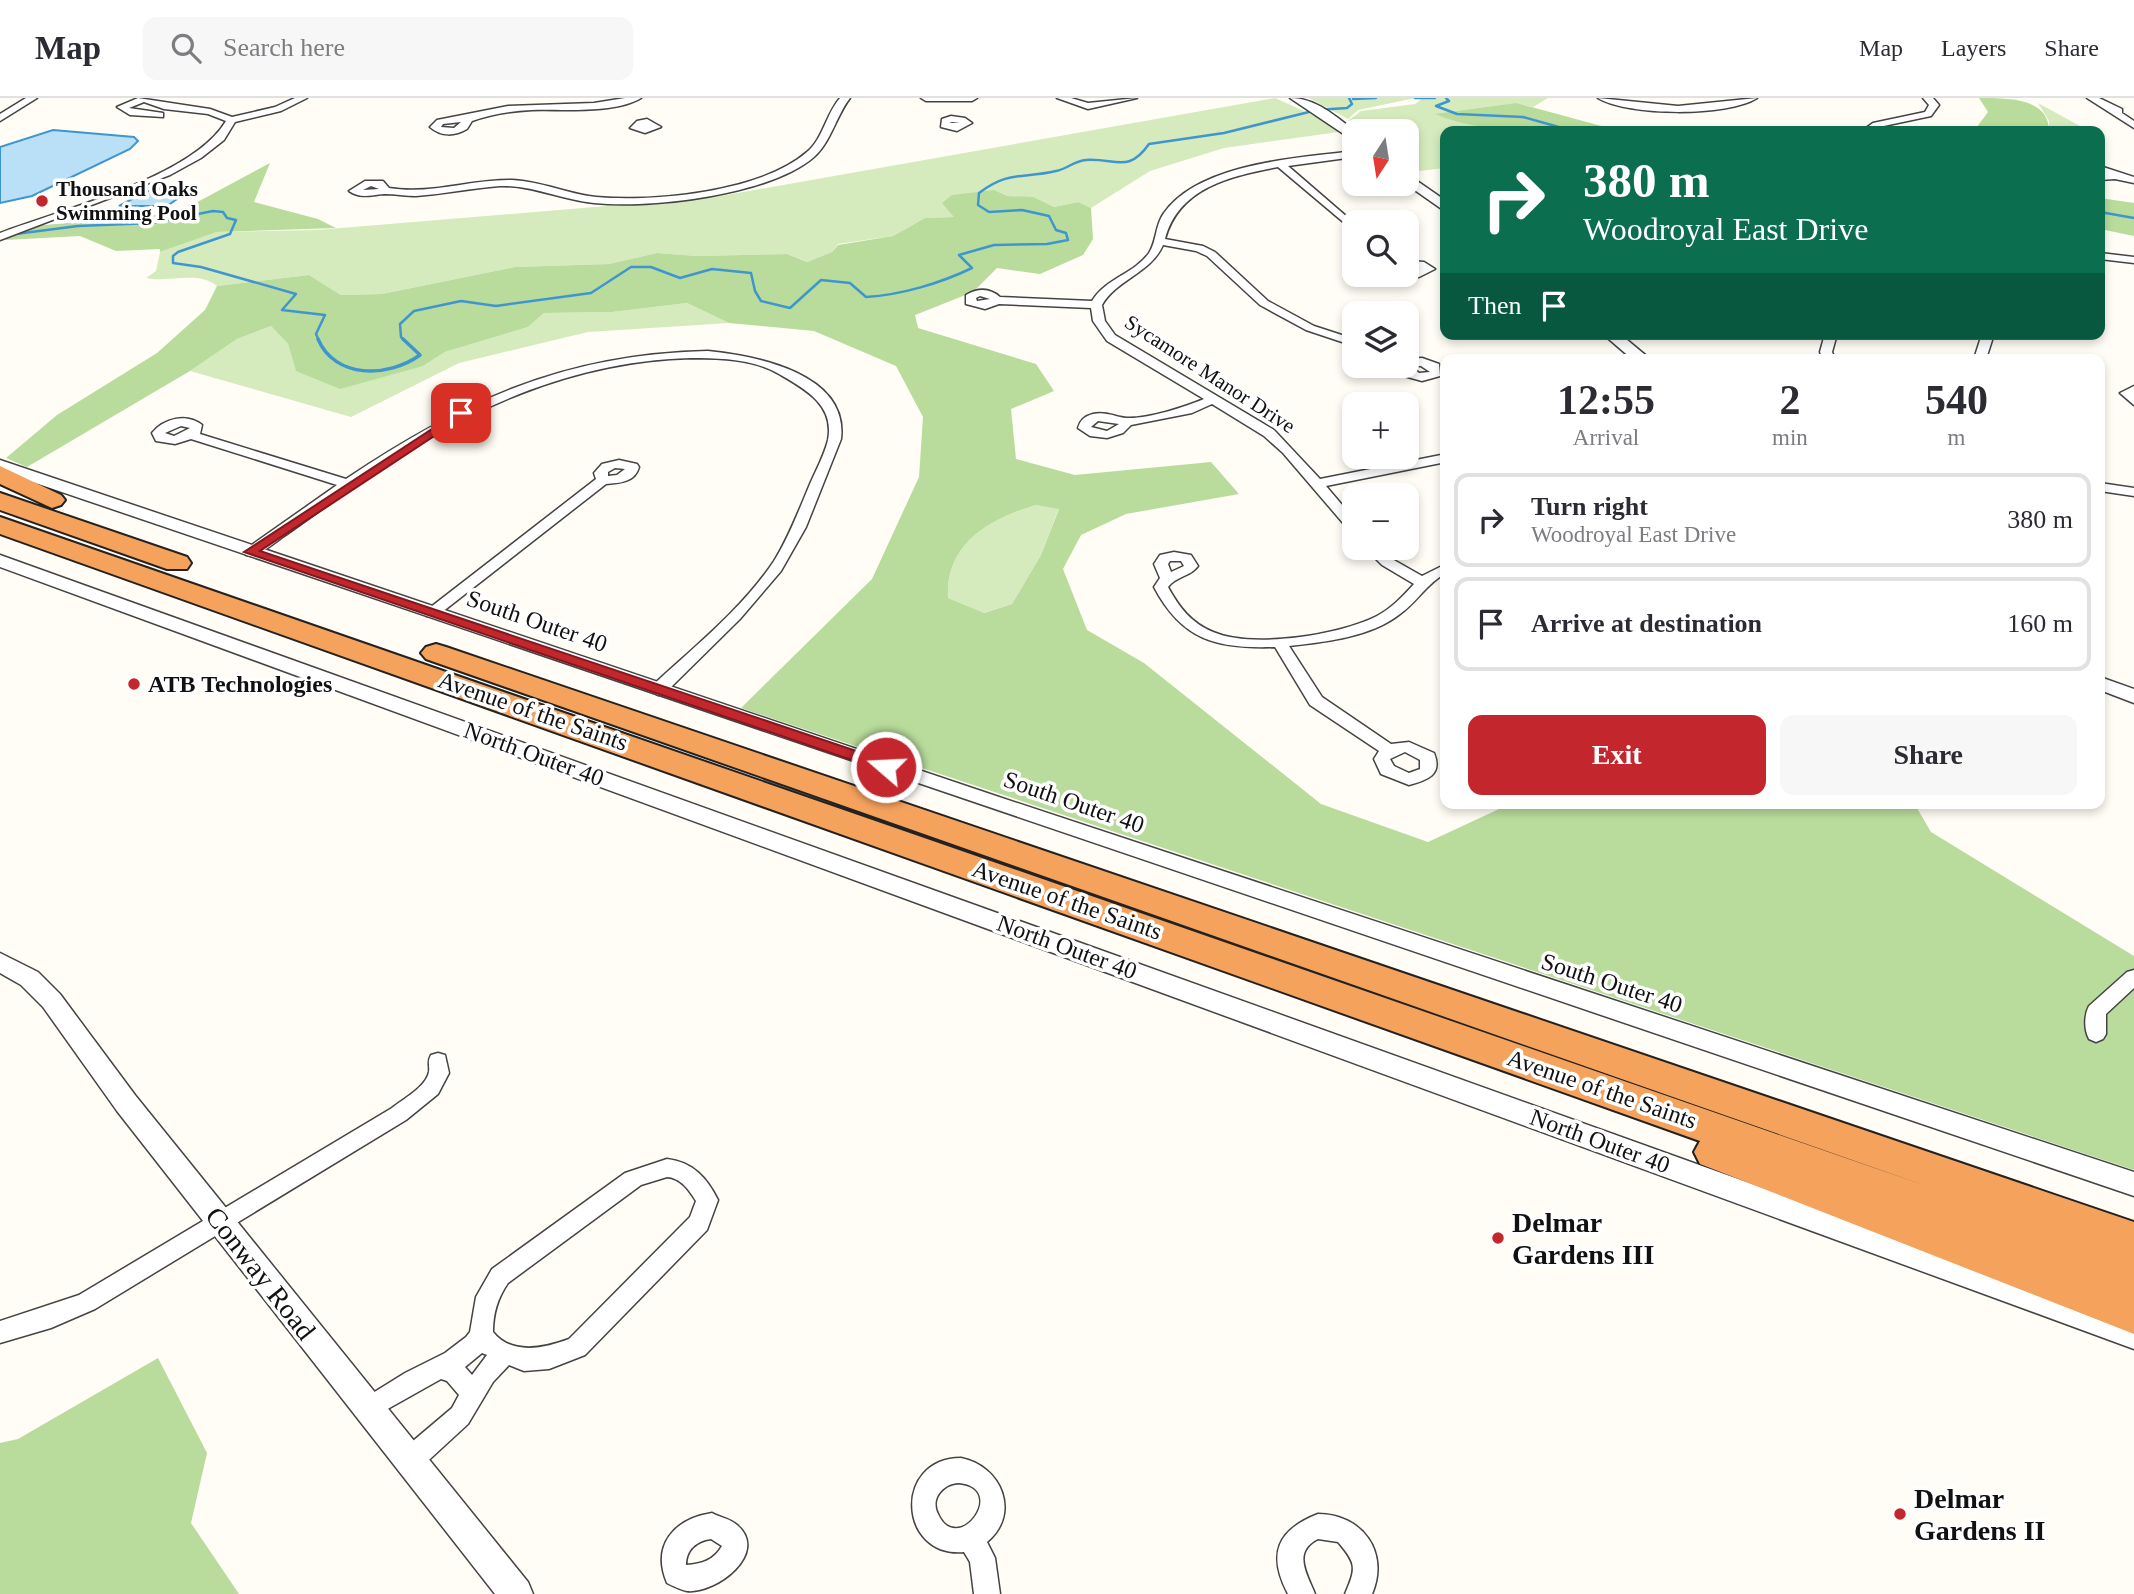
<!DOCTYPE html>
<meta charset="utf-8">
<style>
:root{--surface:#fff;--page:#f7f7f7;--text:#2b2b33;--muted:#7c7c81;--line:#e1e1e2;--accent:#c4262e}
body{margin:0;font-family:Georgia,serif;background:var(--page);color:var(--text);height:100vh;display:flex;flex-direction:column;font-size:26px;white-space:nowrap}
*{box-sizing:border-box;margin:0}
p{font-size:23px;color:var(--muted)}
.icon{flex:none;width:38px;height:38px;fill:none;stroke:currentColor;stroke-width:2;stroke-linecap:round;stroke-linejoin:round}
.map{position:relative;flex:1;overflow:hidden}
.drawer{position:absolute;left:1440px;top:256px;width:665px;height:455px;display:flex;flex-direction:column;background:var(--surface);border-radius:14px;box-shadow:0 4px 10px #0003}
.drawer>*{flex:none}
.banner{position:absolute;left:1440px;top:28px;width:665px;height:214px;border-radius:14px;box-shadow:0 4px 10px #0003;background:#0b6e4f;color:#fff;overflow:hidden}
.needle{width:46px;rotate:192deg}
.buttons{position:absolute;left:1342px;top:21px;display:grid;gap:14px}
.buttons a{display:grid;place-items:center;width:77px;height:77px;border-radius:14px;background:var(--surface);box-shadow:0 4px 10px #0003;font-size:35px}
.pin{position:absolute;display:grid;place-items:center;width:60px;height:60px;color:#fff;margin:-30px;border-radius:14px;box-shadow:0 4px 10px #0006}
.me{position:absolute;width:77px;margin:-38px;rotate:289deg;stroke-linejoin:round;filter:drop-shadow(0 0 5px #0008)}
.turn{display:flex;align-items:center;gap:24px;height:147px;padding:0 28px;font-size:32px}
.turn .icon{width:91px;height:91px;stroke-width:2.5}
.turn b{display:block;font-size:49px;line-height:60px}
.then{display:flex;align-items:center;height:66px;padding:0 28px;background:#0003;gap:14px;font-size:26px}
.eta{display:flex;justify-content:space-evenly;align-items:center;height:119px;text-align:center}
.eta b{font-size:42px;font-weight:800;line-height:49px}
.primary-button{display:flex;gap:14px;margin-top:auto;padding:14px 28px}
.primary-button a{flex:1;height:80px;border-radius:14px;background:var(--accent);color:#fff;font-size:28px;font-weight:800;line-height:80px;text-align:center}
.primary-button a+a{background:var(--page);color:var(--text)}
ul{padding:0;list-style:none}
li{display:flex;align-items:center;gap:21px;height:94px;margin:0 14px 10px;padding:0 14px;border:4px solid var(--line);border-radius:14px}
li div{flex:1}
li b{display:block;font-size:26px}
li em{font-style:normal}
header{display:flex;align-items:center;gap:42px;box-sizing:border-box;height:98px;padding:0 35px;background:var(--surface);border-bottom:2px solid var(--line)}
header strong{font-size:33px}
nav{display:flex;gap:38px;margin-inline-start:auto;font-size:24px}
.search{width:490px;height:63px;background:var(--page);display:flex;align-items:center;gap:18px;box-sizing:border-box;padding:0 24px;border-radius:14px;color:var(--muted);font-size:26px}
.map>svg:first-child{display:block}
</style>
<header>
<strong>Map</strong>
<div class="search"><svg class="icon" aria-label="search" viewBox="0 0 24 24"><circle cx="10" cy="10" r="6"/><path d="M15 15l6 6"/></svg>Search here</div>
<nav><a>Map</a><a>Layers</a><a>Share</a></nav>
</header>
<div class="map">
<svg width="2134" height="1496" viewBox="0 0 2134 1496">
<rect width="100%" height="100%" fill="#fffdf5"/>
<path fill="#d5ebbd" d="M 1275,0 L 1315,18 L 1339,34 L 1224,50 L 1150,73 L 1091,110 L 1078,104 L 1054,109 L 1033,100 L 1008,98 L 994,92 L 955,119 L 925,120 L 893,138 L 838,146 L 832,154 L 807,164 L 787,156 L 697,158 L 657,155 L 609,166 L 515,169 L 382,196 L 341,197 L 309,177 L 217,188 C 198,172 168,185 146,180 L 156,173 L 160,154 L 217,134 L 317,132 L 715,99 Z
M 1309,0 L 1415,0 L 1358,12 L 1348,21 Z
M 1423,0 L 1548,0 L 1533,9 L 1517,5 L 1521,31 L 1525,33 L 1446,33 L 1445,70 L 1410,74 L 1407,72 L 1407,33 L 1360,33 L 1348,23 L 1361,13 L 1415,6 Z
M 2038,5 L 2089,33 L 2049,33 L 2049,23 Z
M 687,205 L 729,225 L 588,234 L 459,265 L 351,319 L 190,273 L 237,241 L 271,228 L 288,246 L 296,272 L 423,268 L 445,254 L 528,229 L 544,215 L 612,214 Z
M 1036,407 L 1059,410 L 1041,457 L 1012,506 L 983,515 L 948,500 C 945,445 990,421 1036,407 Z"/>
<path fill="#b9dc9c" fill-rule="evenodd" d="M 1979,0 C 2009,0 2049,0 2049,33 L 1974,33 L 1988,14 Z
M 1517,5 L 1620,33 C 1562,33 1489,39 1435,16 Z
M 270,65 L 254,104 L 318,121 L 336,130 L 217,134 L 160,154 L 160,151 L 116,153 L 80,138 L 5,142 L 34,128 L 177,115 Z
M 994,92 L 1008,98 L 1033,99 L 1054,109 L 1078,104 L 1091,110 L 1093,141 L 1083,157 L 1040,176 L 997,170 L 973,194 L 915,217 L 918,230 L 1036,266 L 1054,293 L 1011,311 L 1016,361 L 1075,377 L 1211,364 L 1239,396 L 1126,416 L 1081,437 L 1063,471 L 1087,532 L 1144,565 L 1321,706 L 1428,744 L 1512,705 L 1914,705 L 1931,734 L 2134,858 L 2134,1072 L 741,610 L 872,481 L 919,379 L 923,319 L 896,268 L 814,233 L 729,225 L 687,205 L 612,214 L 544,215 L 528,229 L 445,254 L 423,268 L 340,291 L 296,273 L 288,246 L 271,228 L 237,241 L 190,273 L 27,369 L 6,360 L 57,317 L 157,255 L 205,212 L 217,188 L 309,177 L 341,197 L 382,196 L 515,169 L 609,166 L 657,155 L 697,158 L 787,156 L 807,164 L 832,154 L 838,147 L 893,138 L 925,120 L 954,119 L 942,105 L 952,97 ZM 1036,407 L 1059,411 L 1041,457 L 1012,506 L 984,515 L 948,500 C 945,445 990,421 1036,407 Z
M 2100,100 L 2134,105 L 2134,138 L 2100,131 Z
M 158,1260 L 207,1355 L 191,1425 L 239,1496 L 0,1496 L 0,1345 L 18,1341 Z"/>
<path fill="#b9e0f7" stroke="#3f96cf" stroke-width="2" d="M 53,32 L 134,39 L 138,43 L 130,51 L 32,98 L 0,105 L 0,49 Z
M 169,88 L 190,92 L 167,108 L 119,108 L 145,94 Z"/>
<g fill="none" stroke-linecap="round" stroke-linejoin="round">
<path stroke="#3f96cf" stroke-width="2.5" d="M 1415,0 L 1435,0
M 1446,0 L 1449,3 L 1436,8 L 1457,16 L 1523,19 L 1573,33
M 1353,1 L 1376,0
M 2100,114 L 2134,120
M 0,138 L 78,128 L 153,125 L 213,113 L 223,114 L 227,120 L 236,122 L 230,136 L 178,154 L 173,158 L 173,165 L 201,169 L 296,196 L 282,212 L 325,217 L 316,236 L 319,243
M 405,243 L 401,239 L 400,226 L 414,213 L 461,203 L 496,208 L 591,195 L 631,169 L 651,169 L 680,180 L 712,171 L 751,175 L 755,193 L 761,203 L 790,210 L 821,182 L 850,185 L 866,199 C 901,197 941,185 972,170 L 959,157 L 994,147 L 1047,146 L 1068,142 L 1066,135 L 1056,132 L 1049,118 L 1022,112 L 989,114 L 978,107 L 979,95 C 1009,72 1023,81 1056,73 C 1067,71 1074,63 1086,62 C 1116,60 1128,76 1149,46 L 1224,35 L 1317,12 L 1347,10 L 1352,6 L 1349,0"/>
<path stroke="#3f96cf" stroke-width="3.5" d="M 318,241 C 335,281 388,280 420,257 L 403,241"/>
<g stroke="#444" stroke-width="3">
<path id="minor" d="M 26,0 L 37,0 L 0,23 L 0,16 Z
M 138,0 L 210,11 L 232,19 L 275,9 L 295,0 L 307,0 L 281,13 L 235,24 L 224,42 L 201,60 L 170,77 L 0,142 L 0,135 C 62,111 192,80 226,23 L 208,16 L 164,11 L 144,4 L 129,10 L 163,15 L 163,19 L 130,17 L 117,9 Z
M 625,0 L 641,0 C 615,16 562,11 532,12 C 511,13 492,16 472,23 L 467,31 C 455,38 441,39 430,29 L 437,22 L 508,8 L 594,5 ZM 461,24 L 454,30 L 441,29 L 443,26 Z
M 840,0 L 850,0 C 836,18 831,44 814,59 C 770,97 651,111 594,105 C 562,102 533,87 500,88 C 472,90 444,96 416,98 C 405,98 395,96 384,96 C 371,97 360,101 349,93 L 365,83 L 383,83 L 389,90 C 430,97 471,81 512,82 C 541,83 567,96 596,99 C 654,104 761,94 807,54 C 823,41 826,16 840,0 ZM 371,88 L 379,91 L 363,92 Z
M 921,0 L 977,0 L 972,3 L 926,3 Z
M 1057,0 L 1071,0 L 1088,5 L 1137,0 L 1088,11 Z
M 1598,0 L 1678,8 L 1757,0 C 1728,19 1627,18 1598,0 Z
M 1923,0 L 1933,0 L 1939,7 L 1931,18 L 1879,29 L 1873,33 L 1862,33 L 1873,25 L 1925,14 L 1929,7 Z
M 2087,0 L 2099,0 L 2122,11 L 2122,15 L 2134,23 L 2134,30 Z
M 951,18 L 965,20 L 972,25 L 957,33 L 941,29 L 942,21 ZM 952,24 L 960,25 L 949,25 Z
M 647,21 L 661,29 L 645,35 L 630,30 L 637,23 Z
M 1354,53 L 1354,59 L 1288,68 L 1354,125 L 1354,133 L 1278,69 C 1231,78 1179,89 1165,141 L 1203,148 L 1215,154 L 1268,203 L 1314,228 L 1354,241 L 1354,248 L 1306,232 L 1260,207 L 1207,158 L 1196,153 L 1163,147 C 1151,175 1117,181 1102,207 L 1105,223 L 1115,237 L 1274,332 L 1320,381 L 1446,356 L 1446,364 L 1326,388 L 1354,421 L 1354,433 L 1349,432 L 1283,355 L 1264,338 L 1212,306 L 1192,315 L 1131,327 L 1123,335 L 1107,340 L 1090,338 L 1078,330 C 1080,322 1085,318 1093,316 C 1106,313 1115,319 1127,320 C 1147,321 1185,309 1204,301 L 1107,243 L 1093,223 L 1091,210 L 999,206 L 985,211 L 966,206 L 966,197 C 978,190 990,190 1000,199 L 1092,203 C 1106,180 1134,176 1149,155 C 1157,143 1155,127 1164,115 C 1199,65 1298,60 1354,53 ZM 980,198 L 990,201 L 977,203 L 976,200 ZM 1098,323 L 1119,326 L 1107,333 L 1091,329 Z
M 2100,68 L 2134,79 L 2134,85 L 2115,81 L 2100,82 L 2102,76 Z
M 2100,155 L 2134,159 L 2134,165 L 2100,161 Z
M 1407,163 L 1424,164 L 1435,171 L 1419,179 L 1407,176 L 1407,170 L 1421,171 L 1407,169 Z
M 1825,236 L 1837,236 L 1832,254 L 1835,261 L 1823,261 L 1820,254 Z
M 1982,236 L 1994,236 L 1986,261 L 1974,261 Z
M 708,253 C 756,258 849,275 841,341 L 806,429 L 781,473 L 740,521 L 664,596 L 658,597 L 650,592 L 652,588 C 694,549 742,511 774,463 C 789,439 799,412 810,386 C 816,372 824,358 828,342 C 835,307 805,291 779,276 C 754,261 719,260 691,260 C 571,263 465,312 368,379 C 342,396 314,417 287,436 C 276,443 264,455 251,458 L 246,457 L 246,451 L 337,387 L 191,341 L 175,346 L 156,343 L 152,335 C 164,320 187,315 202,327 L 200,336 L 346,381 C 462,303 565,256 708,253 ZM 181,328 L 190,330 L 174,338 L 165,335 Z
M 1422,260 L 1439,266 L 1440,278 L 1422,283 L 1404,278 L 1399,268 L 1407,268 L 1407,261 ZM 1411,268 L 1421,268 L 1430,274 L 1419,275 Z
M 2134,288 L 2134,307 L 2120,295 Z
M 619,362 L 637,366 L 639,369 C 635,384 620,385 606,386 L 437,518 L 427,518 L 427,512 L 596,381 L 594,375 L 602,366 ZM 615,370 L 625,371 L 617,377 L 608,378 L 608,374 Z
M 2100,385 L 2134,390 L 2134,398 L 2100,393 Z
M 1365,450 L 1380,450 L 1392,461 L 1422,478 L 1446,466 L 1446,475 C 1427,485 1417,504 1400,516 C 1371,539 1325,544 1289,548 L 1322,599 L 1391,646 L 1409,644 L 1434,655 C 1443,677 1427,682 1409,687 L 1381,676 L 1374,661 L 1379,653 L 1310,607 L 1275,549 C 1216,551 1182,542 1154,489 L 1160,480 L 1154,466 L 1160,457 L 1174,454 L 1191,457 L 1198,468 C 1190,479 1176,478 1168,489 C 1179,509 1191,525 1213,534 C 1252,551 1340,537 1377,518 C 1392,510 1403,498 1414,486 L 1382,467 ZM 1170,463 L 1181,463 L 1184,468 L 1171,474 L 1168,466 ZM 1405,654 L 1420,662 L 1420,671 L 1409,675 L 1394,668 L 1390,661 Z
M 2134,872 L 2134,890 L 2106,916 L 2106,936 L 2103,941 L 2096,944 L 2089,941 C 2084,932 2084,917 2089,908 L 2127,874 Z
M 438,955 L 445,957 L 449,975 L 438,996 L 406,1022 L 95,1211 L 51,1230 L 0,1245 L 0,1223 L 79,1197 L 392,1010 C 403,1001 426,989 429,974 C 430,967 427,964 431,957 Z
M 667,1061 C 693,1064 707,1080 718,1102 L 707,1132 L 585,1257 L 549,1271 L 524,1273 L 509,1267 L 493,1284 L 468,1326 L 418,1372 L 409,1375 L 400,1372 L 397,1363 L 400,1354 L 452,1310 L 459,1297 L 447,1283 L 441,1281 L 368,1322 L 360,1319 L 356,1311 L 360,1303 L 405,1275 L 445,1255 L 466,1239 L 470,1234 L 476,1199 L 492,1171 L 625,1075 ZM 667,1079 C 681,1080 689,1092 696,1103 L 690,1119 L 569,1241 C 545,1250 512,1258 493,1234 C 493,1216 497,1201 508,1185 L 641,1087 ZM 482,1255 L 487,1257 L 472,1277 L 465,1269 Z
M 961,1360 C 1002,1368 1021,1416 987,1444 L 995,1460 L 1000,1496 L 974,1496 L 970,1464 L 964,1454 C 898,1460 893,1360 961,1360 ZM 958,1385 C 1010,1389 958,1460 938,1416 C 930,1401 943,1386 958,1385 Z
M 712,1415 C 719,1419 731,1421 737,1427 C 770,1455 716,1496 687,1493 C 681,1492 673,1488 667,1485 C 651,1447 674,1421 712,1415 ZM 711,1441 L 722,1448 C 714,1462 702,1466 686,1467 C 686,1452 696,1443 711,1441 Z
M 1318,1416 C 1362,1416 1390,1454 1372,1496 L 1345,1496 C 1356,1470 1357,1466 1338,1444 L 1318,1441 C 1292,1454 1307,1476 1315,1496 L 1288,1496 C 1267,1456 1277,1432 1318,1416 Z"/>
</g>
<g stroke="#444" stroke-width="3">
<path id="tertiary" d="M 1290,0 C 1316,0 1335,18 1355,33 L 1354,43 Z
M 1407,76 L 1446,103 L 1446,114 L 1406,86 Z
M 1603,236 L 1620,236 L 1650,261 L 1632,261 Z
M 0,362 L 996,698 L 2134,1074 L 2134,1098 L 0,373 Z
M 0,457 L 2134,1223 L 2134,1251 L 0,469 Z
M 2100,579 L 2134,591 L 2134,605 L 2100,592 Z
M 0,855 L 38,874 L 60,896 L 135,997 L 528,1484 L 533,1496 L 495,1496 L 117,1013 L 43,909 L 21,887 L 0,875 Z"/>
</g>
<g stroke="#222" stroke-width="4">
<path id="motorway" d="M 0,368 L 61,397 L 65,402 L 61,407 L 52,410 L 0,386 Z
M 0,395 L 187,459 L 191,465 L 187,471 L 167,471 L 0,412 Z
M 0,419 L 1932,1090 L 426,561 L 421,555 L 426,549 L 436,546 L 446,549 L 2134,1124 L 2134,1236 L 1700,1066 L 1694,1054 L 1700,1043 L 0,436 Z"/>
</g>
<use href="#minor" fill="#fff" fill-rule="evenodd"/>
<use href="#tertiary" fill="#fff" fill-rule="evenodd"/>
<use href="#motorway" fill="#f5a25d" fill-rule="evenodd"/>
</g>
<path fill="#c4262e" stroke="#7f191e" stroke-width="2" d="M 461,312 L 466,313 L 466,317 L 260,453 L 892,665 L 892,672 L 881,672 L 244,454 Z"/>
<g fill="#c4262e" stroke="#fff" stroke-width="2.5">
<circle cx="42" cy="103" r="7"/>
<circle cx="134" cy="586" r="7"/>
<circle cx="1498" cy="1140" r="7"/>
<circle cx="1900" cy="1416" r="7"/>
</g>
<g text-anchor="middle" stroke-width="7" stroke-linejoin="round" paint-order="stroke">
<g font-size="21" font-weight="bold" fill="#111" stroke="#fff" text-anchor="start">
<text x="56" y="98">Thousand Oaks<tspan x="56" dy="24">Swimming Pool</tspan></text>
</g>
<g font-size="21" fill="#111" stroke="#fff">
<text transform="translate(1210 276) rotate(33)" y="7">Sycamore Manor Drive</text>
</g>
<g font-size="24" fill="#111" stroke="#fff">
<text transform="translate(537 523) rotate(19)" y="8">South Outer 40</text>
<text transform="translate(533 613) rotate(19)" y="8">Avenue of the Saints</text>
<text transform="translate(534 656) rotate(20)" y="8">North Outer 40</text>
<text transform="translate(1074 704) rotate(19)" y="8">South Outer 40</text>
<text transform="translate(1067 802) rotate(19)" y="8">Avenue of the Saints</text>
<text transform="translate(1067 849) rotate(20)" y="8">North Outer 40</text>
<text transform="translate(1612 885) rotate(18)" y="8">South Outer 40</text>
<text transform="translate(1602 991) rotate(19)" y="8">Avenue of the Saints</text>
<text transform="translate(1600 1043) rotate(20)" y="8">North Outer 40</text>
</g>
<g font-size="24" font-weight="bold" fill="#111" stroke="#fff" text-anchor="start">
<text x="148" y="594">ATB Technologies</text>
</g>
<g font-size="28" font-weight="bold" fill="#111" stroke="#fff" text-anchor="start">
<text x="1512" y="1134">Delmar<tspan x="1512" dy="32">Gardens III</tspan></text>
<text x="1914" y="1410">Delmar<tspan x="1914" dy="32">Gardens II</tspan></text>
</g>
<g font-size="28" fill="#111" stroke="#fff">
<text transform="translate(261 1175) rotate(52)" y="10">Conway Road</text>
</g>
</g>
</svg>
<div class="buttons">
<a><svg class="needle" viewBox="-14 -14 28 28"><path d="M0-13l5 13h-10z" fill="#e53935"/><path d="M0 13l5-13h-10z" fill="#7c7c81"/></svg></a>
<a><svg class="icon" aria-label="search" viewBox="0 0 24 24"><circle cx="10" cy="10" r="6"/><path d="M15 15l6 6"/></svg></a>
<a><svg class="icon" aria-label="layers" viewBox="0 0 24 24"><path d="M12 4l9 5-9 5-9-5zM3 14l9 5 9-5"/></svg></a>
<a>+</a>
<a>−</a>
</div>
<div class="pin" style="left:461px;top:315px;background:#d93025"><svg class="icon" aria-label="arrive" viewBox="0 0 24 24"><path d="M6 21V4h12l-3 4 3 4H6"/></svg></div>
<svg class="me" style="left:886px;top:669px" viewBox="-20 -20 40 40"><circle r="17" fill="#c4262e" stroke="#fff" stroke-width="3"/><path d="M0-11L8 9 0 5-8 9z" fill="#fff"/></svg>
<div class="banner">
<div class="turn"><svg class="icon" aria-label="right" viewBox="0 0 24 24"><path d="M7 20v-9h11M14 6l5 5-5 5"/></svg><div><b>380 m</b>Woodroyal East Drive</div></div>
<div class="then">Then<svg class="icon" aria-label="arrive" viewBox="0 0 24 24"><path d="M6 21V4h12l-3 4 3 4H6"/></svg></div>
</div>
<section class="drawer">
<div class="eta">
<div><b>12:55</b><p>Arrival</p></div>
<div><b>2</b><p>min</p></div>
<div><b>540</b><p>m</p></div>
</div>
<ul>
<li><svg class="icon" aria-label="right" viewBox="0 0 24 24"><path d="M7 20v-9h11M14 6l5 5-5 5"/></svg><div><b>Turn right</b><p>Woodroyal East Drive</p></div><em>380 m</em></li>
<li><svg class="icon" aria-label="arrive" viewBox="0 0 24 24"><path d="M6 21V4h12l-3 4 3 4H6"/></svg><div><b>Arrive at destination</b></div><em>160 m</em></li>
</ul>
<div class="primary-button"><a>Exit</a><a>Share</a></div>
</section>
</div>
